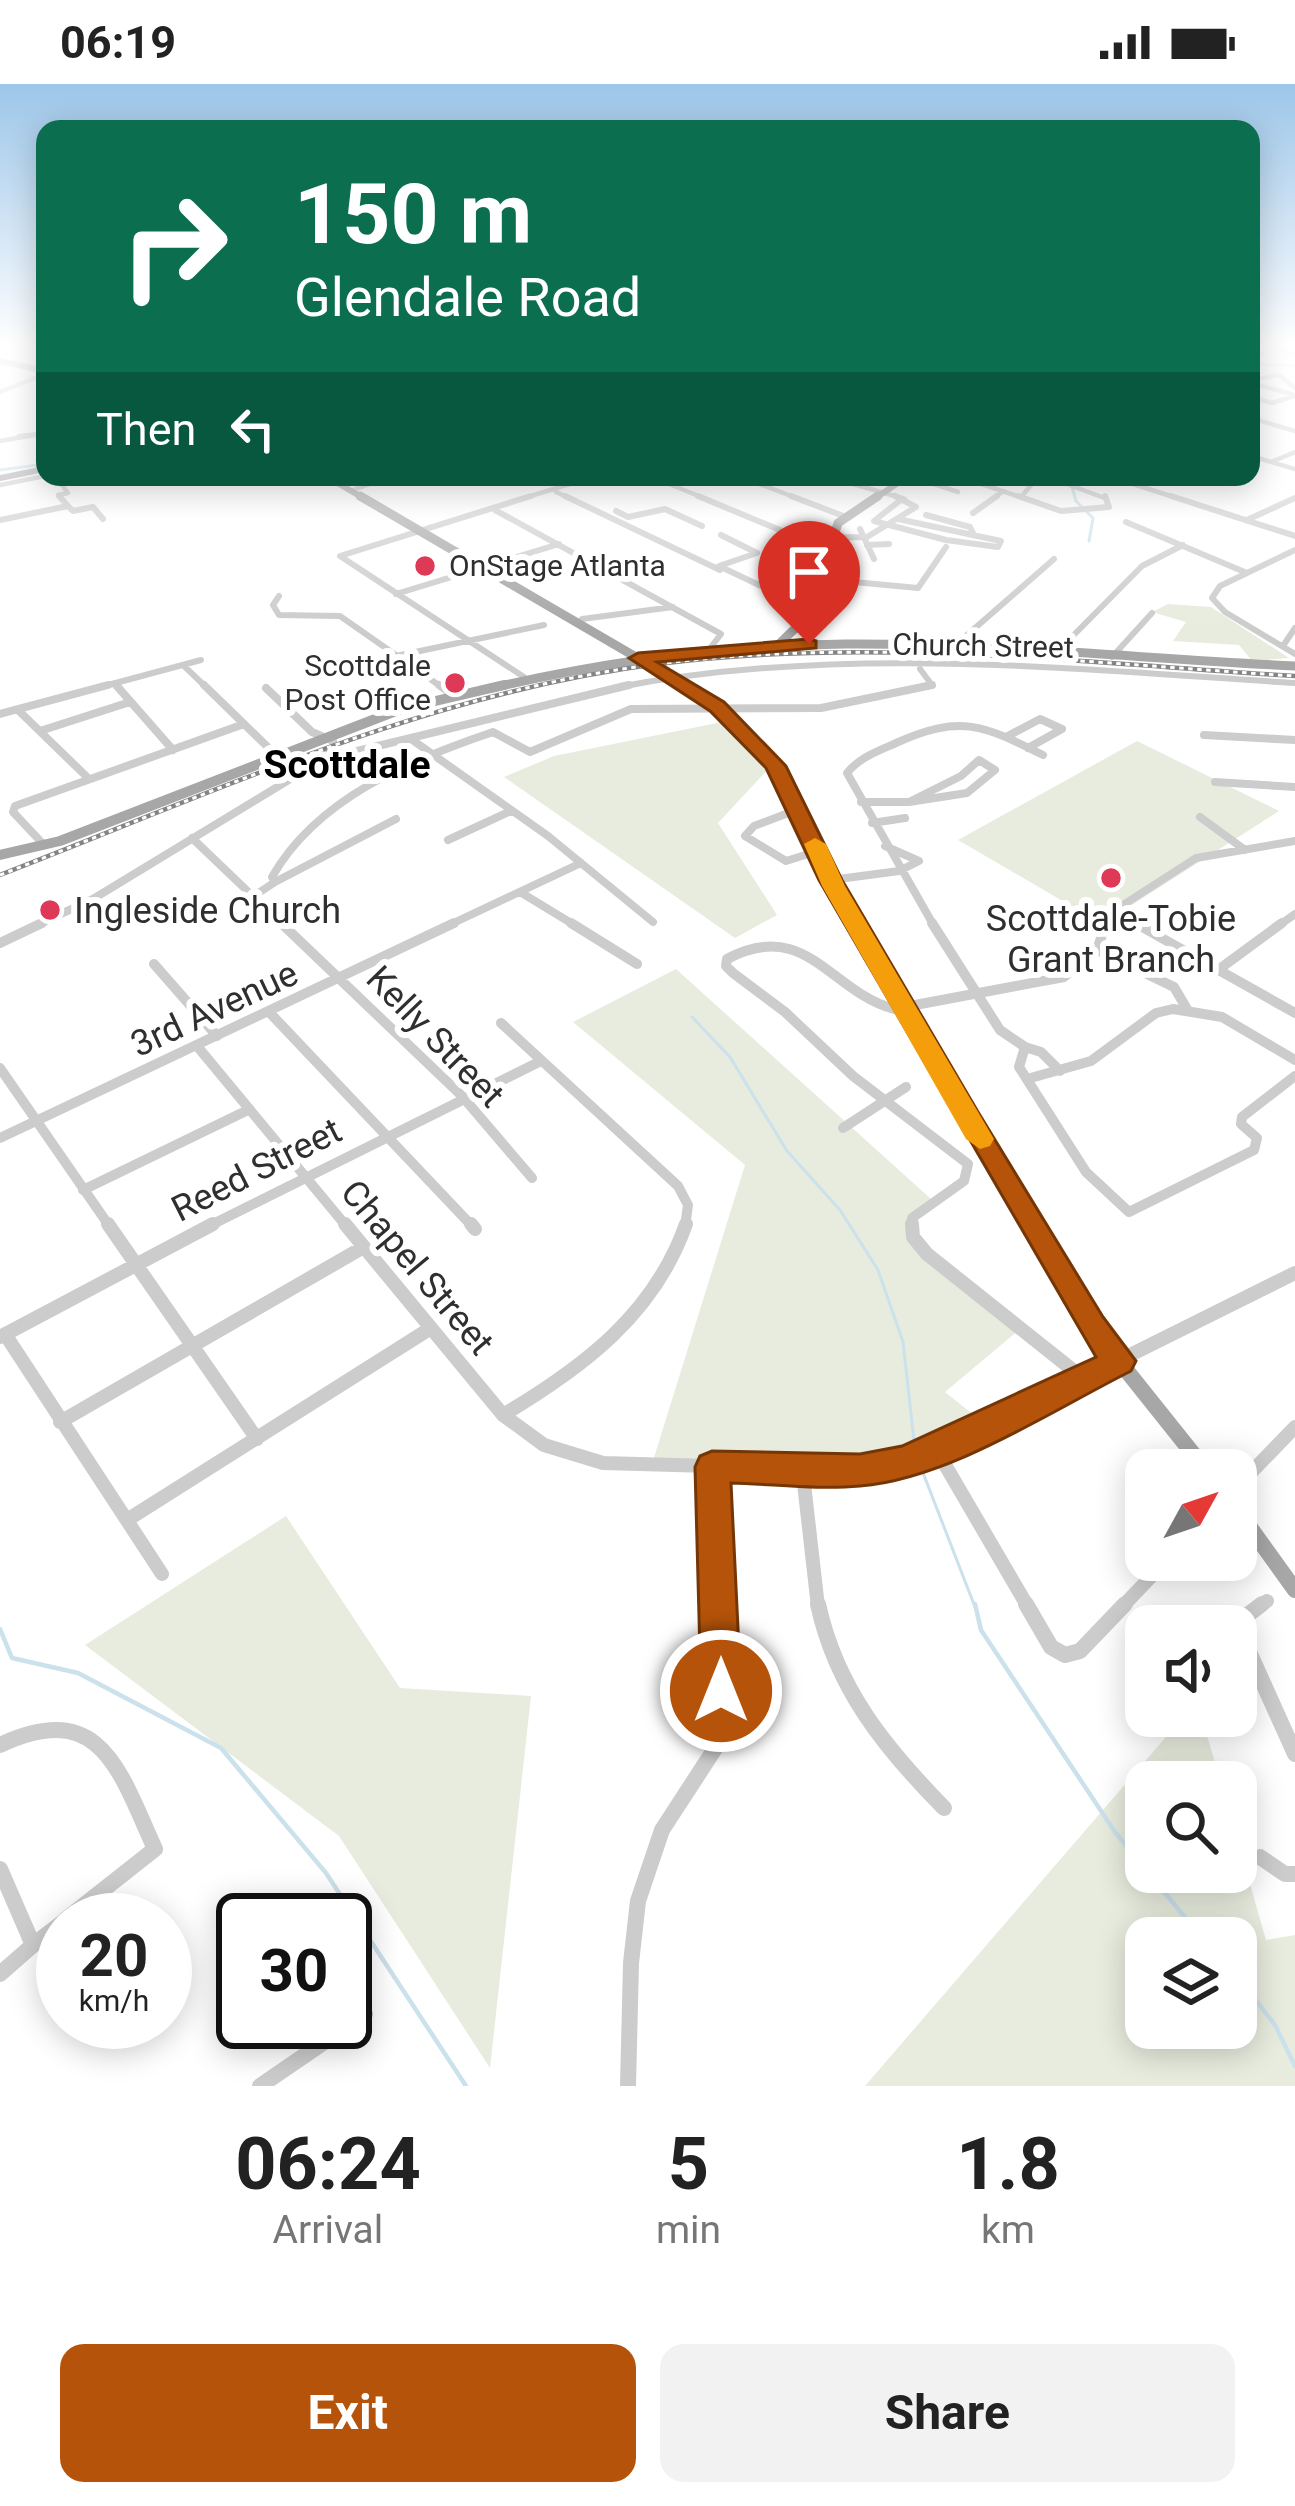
<!DOCTYPE html>
<style>
:root{--surface:#fff;--page:#f2f2f2;--text:#222;--muted:#767676;--accent:#b45309}
body{margin:0;font-family:Roboto,sans-serif;background:var(--page);color:var(--text);height:100vh;display:flex;flex-direction:column;font-size:45px;white-space:nowrap}
*{box-sizing:border-box;margin:0}
p{font-size:39px;color:var(--muted)}
.icon{flex:none;width:66px;height:66px;fill:none;stroke:currentColor;stroke-width:2;stroke-linecap:round;stroke-linejoin:round}
.map{position:relative;height:2002px;overflow:hidden}
.details{display:flex;flex-direction:column;background:var(--surface);flex:1}
.details>*{flex:none}
.top-card{position:absolute;left:36px;top:36px;width:1224px;height:366px;border-radius:24px;box-shadow:0 6px 30px #0003;background:#0b6e4f;color:#fff;overflow:hidden}
.needle{width:78px;rotate:50deg}
.tools{position:absolute;left:1125px;top:1365px;display:grid;gap:24px}
.tools a{display:grid;place-items:center;width:132px;height:132px;border-radius:24px;background:var(--surface);box-shadow:0 6px 30px #0003;font-size:60px}
.speed{position:absolute;left:36px;top:1809px;display:flex;gap:24px;font-size:60px;font-weight:700;text-align:center}
.speed>*{display:grid;place-content:center;width:156px;height:156px;border-radius:50%;background:var(--surface);box-shadow:0 6px 30px #0003;line-height:1}
.speed small{font-size:30px;font-weight:400}
.speed .limit{border:6px solid #111;border-radius:18px;background:#fff;color:#111}
.pin{position:absolute;display:grid;place-items:center;width:102px;height:102px;color:#fff;margin:-123px -51px;border-radius:50% 50% 50% 0;rotate:-45deg;box-shadow:0 0 12px #0007}
.pin .icon{rotate:45deg}
.me{position:absolute;width:132px;margin:-66px;rotate:0deg;stroke-linejoin:round;filter:drop-shadow(0 0 9px #0008)}
.turn{display:flex;align-items:center;gap:42px;height:252px;padding:0 60px;font-size:54px}
.turn .icon{width:156px;height:156px;stroke-width:2.5}
.turn b{display:block;font-size:84px;line-height:102px}
.then{display:flex;align-items:center;height:114px;padding:0 60px;background:#0003;gap:24px;font-size:45px}
.eta{display:flex;justify-content:space-evenly;align-items:center;height:204px;text-align:center}
.eta b{font-size:72px;font-weight:700;line-height:84px}
.cta{display:flex;gap:24px;margin-top:auto;padding:24px 60px}
.cta a{flex:1;height:138px;border-radius:24px;background:var(--accent);color:#fff;font-size:48px;font-weight:700;line-height:138px;text-align:center}
.cta a+a{background:var(--page);color:var(--text)}
.status{display:flex;justify-content:space-between;align-items:center;height:84px;padding:0 60px;background:var(--surface);direction:ltr}
.status svg{height:33px;fill:currentColor}
.map>svg:first-child{display:block}
</style>
<div class="status"><b>06:19</b><svg viewBox="0 0 49 12"><path d="M0 12V9h3v3zM5 12V6h3v6zM10 12V3h3v9zM15 12V0h3v12zM26 1h20v11H26zM47 4h2v5h-2z"/></svg></div>
<div class="map">
<svg width="1295" height="2002" viewBox="0 0 1295 2002">
<rect width="100%" height="100%" fill="#fff"/>
<path fill="#e7ecde" fill-rule="evenodd" d="M 1168,520 L 1211,523 L 1289,574 L 1252,577 L 1239,561 L 1173,557 L 1186,538 L 1152,528 Z
M 732,636 L 772,681 L 718,739 L 777,831 L 735,854 L 504,693 L 554,672 Z
M 1137,657 L 1279,727 L 1102,840 L 958,756 Z
M 676,885 L 931,1115 L 911,1140 L 921,1164 L 1019,1246 L 945,1308 L 990,1344 L 850,1386 L 652,1380 L 745,1081 L 573,938 Z
M 286,1432 L 400,1604 L 531,1612 L 490,1984 L 339,1752 L 85,1561 Z
M 1184,1632 L 1201,1632 L 1221,1698 L 1146,1698 L 1146,1788 L 1236,1788 L 1236,1751 L 1266,1856 L 1295,1851 L 1295,2002 L 865,2002 ZM 1146,1854 L 1236,1854 L 1236,1944 L 1146,1944 Z"/>
<g fill="none" stroke-linecap="round" stroke-linejoin="round">
<path stroke="#cbe1eb" stroke-width="3" d="M 1251,280 L 1295,282
M 0,386 L 45,380
M 1081,393 L 1072,403 L 1076,417 L 1093,434 L 1089,457
M 692,933 L 730,973 L 787,1067 L 840,1126 L 878,1186 L 903,1258 L 915,1366
M 920,1381 L 975,1523"/>
<path stroke="#cbe1eb" stroke-width="4.5" d="M 975,1520 L 981,1546 L 1115,1748 L 1202,1854
M 0,1545 L 12,1574 L 78,1589 L 221,1664 L 326,1789 L 466,2002
M 1236,1891 L 1275,1941 L 1295,1982"/>
<path stroke="#ccc" stroke-width="4.5" d="M 1270,264 L 1295,269
M 1255,265 L 1262,270
M 1251,296 L 1279,291 L 1295,304
M 1251,299 L 1292,310
M 0,308 L 45,290
M 1251,313 L 1272,319 L 1295,312
M 1251,334 L 1295,347
M 0,357 L 40,350 L 19,352
M 1251,372 L 1295,385
M 1271,378 L 1295,368
M 56,393 L 68,409 L 58,411 L 62,415
M 652,393 L 706,415
M 741,393 L 799,415
M 829,393 L 905,415
M 913,393 L 958,408
M 961,393 L 1026,415
M 1048,393 L 1107,415
M 1111,393 L 1180,415
M 1226,396 L 1234,393
M 0,401 L 45,392
M 350,407 L 390,393
M 556,408 L 571,415
M 1021,413 L 1038,393
M 521,415 L 586,395
M 992,415 L 1004,407"/>
<path stroke="#ccc" stroke-width="6" d="M 59,412 L 68,422
M 565,412 L 720,486
M 698,412 L 799,454 L 867,453 L 916,423 L 895,412
M 791,412 L 846,433
M 1018,412 L 1061,427 L 1109,423 L 1105,412
M 1171,412 L 1295,452
M 495,426 L 721,550 L 708,567
M 616,427 L 628,433 L 665,425 L 702,442
M 973,429 L 997,412
M 926,431 L 970,443 L 974,451
M 898,435 L 1001,457 L 998,463 L 946,456 L 874,437 L 902,415
M 1249,435 L 1295,414
M 0,436 L 68,422 L 73,427 L 93,423 L 103,435
M 1126,438 L 1247,489
M 860,445 L 874,475
M 721,451 L 757,469 L 719,482 L 761,502 L 790,492 L 918,504 L 946,463
M 867,461 L 889,460
M 1295,466 L 1220,502 L 1212,514 L 1225,528 L 1295,570
M 396,510 L 559,460
M 279,512 L 273,521 L 279,531 L 340,532 L 443,604
M 582,535 L 673,523
M 1283,562 L 1295,544
M 951,565 L 1054,475
M 1055,570 L 1142,482 L 1183,461
M 396,572 L 544,541
M 1112,573 L 1152,529
M 184,582 L 207,604
M 524,593 L 340,472 L 531,412
M 97,604 L 201,576
M 614,604 C 837,560 1070,585 1295,599
M 918,604 L 932,601 L 920,585"/>
<path stroke="#ccc" stroke-width="8" d="M 116,601 L 173,666
M 204,601 L 279,674
M 439,601 L 453,611
M 18,626 L 89,695
M 0,630 L 108,601
M 40,647 L 130,618
M 1204,651 L 1295,656
M 1006,653 L 1040,635 L 1062,645 L 1028,664
M 411,655 L 548,752 L 653,838
M 320,676 L 629,601
M 979,676 L 995,686 L 967,709 L 909,718 L 961,692 Z
M 1215,698 L 1295,703
M 861,718 L 909,718
M 799,725 L 754,742 L 745,752 L 786,777 L 818,767
M 1200,733 L 1245,766
M 872,739 L 905,734
M 192,754 L 284,842
M 448,756 L 511,727
M 44,761 L 13,728 L 15,722 L 244,640
M 831,796 L 899,787 L 919,777 L 885,762
M 275,798 L 396,735
M 520,808 L 576,842
M 254,812 L 275,798 L 272,793 C 317,714 410,676 493,648 L 530,668 L 631,625 L 821,624 L 932,601
M 1113,827 L 1140,842
M 35,842 L 93,815 L 310,683 L 334,663 L 333,657 L 312,648 L 266,604
M 447,842 L 581,779
M 934,842 L 847,689 C 860,673 878,667 896,659 C 961,630 983,641 1043,671
M 1105,842 L 1109,830 L 1196,774 L 1295,757
M 1278,842 L 1295,830"/>
<path stroke="#ccc" stroke-width="10" d="M 281,839 L 462,1012 L 532,1094
M 571,839 L 637,880
M 932,839 L 1000,946 L 1025,963 L 1019,983 L 1086,1088 L 1129,1128 L 1254,1066 L 1257,1054 L 1241,1040 L 1242,1033 L 1295,992
M 1135,839 L 1295,929
M 0,859 L 42,839
M 1097,866 L 1174,903 L 1187,925
M 154,880 L 217,952
M 1218,886 L 1282,839
M 269,928 L 473,1143
M 501,939 L 678,1102 L 688,1121 L 685,1143
M 197,962 L 347,1143
M 1025,963 L 1041,968 L 1060,987
M 0,984 L 110,1143
M 1027,995 L 1091,977 L 1156,929 L 1173,925 L 1222,933 L 1295,976
M 843,1044 L 906,1003
M 0,1054 L 454,839
M 83,1106 L 248,1026
M 207,1143 L 541,977
M 912,1143 L 912,1134 L 964,1097 L 968,1080 L 853,992 L 785,928 L 733,889 L 726,882 L 727,875 C 806,833 830,908 894,925 L 1064,893 L 1097,866 L 1106,839"/>
<path stroke="#ccc" stroke-width="14" d="M 108,1140 L 257,1355
M 345,1140 L 503,1331 L 544,1361 L 603,1379 L 860,1386 L 937,1367 L 1295,1189
M 471,1140 L 475,1145
M 912,1140 L 913,1153 L 927,1170 L 1084,1295
M 5,1250 L 162,1490
M 0,1253 L 213,1140
M 503,1331 C 582,1284 654,1231 686,1140
M 60,1338 L 362,1164
M 937,1367 L 1028,1523
M 802,1382 L 818,1523
M 713,1383 L 720,1523
M 1236,1404 L 1295,1343
M 127,1436 L 431,1244
M 1122,1523 L 1167,1476
M 1258,1523 L 1267,1517"/>
<path stroke="#ccc" stroke-width="16" d="M 818,1520 C 836,1604 885,1664 944,1724
M 1026,1520 L 1051,1563 L 1065,1571 L 1080,1567 L 1125,1520
M 1262,1520 L 1245,1533 L 1241,1550 L 1295,1670
M 0,1661 C 101,1614 119,1686 155,1765 L 65,1836
M 1260,1773 L 1285,1790 L 1295,1790
M 0,1785 L 33,1861 L 63,1838
M 0,1890 L 33,1861
M 260,2002 L 365,1930
M 628,2002 L 631,1879 L 638,1817 L 662,1746 L 716,1663 L 719,1520"/>
<path stroke="#a7a7a7" stroke-width="6" d="M 0,277 L 45,287
M 327,393 L 365,415
M 0,394 L 45,385
M 874,415 L 907,393"/>
<path stroke="#a7a7a7" stroke-width="9" d="M 360,412 L 689,604
M 777,562 L 842,499 L 848,477 L 835,449 L 838,439 L 878,412
M 492,604 C 608,577 726,561 846,560 C 993,559 1147,575 1295,582"/>
<path stroke="#a7a7a7" stroke-width="10" d="M 684,601 C 785,659 804,749 858,842
M 0,771 L 60,757 L 401,625 L 504,601"/>
<path stroke="#a7a7a7" stroke-width="14" d="M 856,839 L 1032,1143"/>
<path stroke="#a7a7a7" stroke-width="16" d="M 1030,1140 L 1091,1242 L 1206,1386
M 1236,1424 L 1295,1506"/>
<g stroke="#848484" stroke-width="4.5">
<path id="rail" d="M 0,791 C 214,708 428,609 658,580 C 869,553 1084,579 1295,592"/>
</g>
<use href="#rail" stroke="#fff" stroke-width="3" stroke-dasharray="4.5" stroke-linecap="butt"/>
</g>
<linearGradient id="sky" x2="0" y2="1"><stop stop-color="#9cc6e9"/><stop offset="0.48" stop-color="#fff"/><stop offset="1" stop-color="#fff" stop-opacity="0"/></linearGradient>
<rect width="1295" height="545" fill="url(#sky)"/>
<path fill="#b45309" stroke="#753606" stroke-width="3" d="M 809,555 L 816,557 L 816,564 L 657,578 L 724,618 L 786,682 L 842,796 L 978,1028 L 1103,1233 L 1136,1277 L 1131,1287 C 1051,1327 949,1395 860,1402 C 818,1406 773,1400 731,1399 L 741,1607 L 735,1622 L 721,1627 L 707,1622 L 701,1607 L 695,1383 L 700,1372 L 712,1367 L 860,1370 L 902,1362 L 1096,1273 L 819,796 L 766,684 L 710,627 L 629,574 L 638,569 Z"/>
<path fill="#f59e0b" d="M 815,754 L 826,760 L 845,802 L 994,1055 L 990,1062 L 980,1065 L 966,1055 L 822,802 L 804,760 Z"/>
<g fill="#de3957" stroke="#fff" stroke-width="4.5">
<circle cx="425" cy="482" r="12"/>
<circle cx="455" cy="599" r="12"/>
<circle cx="1111" cy="794" r="12"/>
<circle cx="50" cy="826" r="12"/>
</g>
<g text-anchor="middle" stroke-width="12" stroke-linejoin="round" paint-order="stroke">
<g font-size="30" fill="#2f2f2f" stroke="#fff" text-anchor="start">
<text x="449" y="492">OnStage Atlanta</text>
<text x="431" y="592" text-anchor="end">Scottdale<tspan x="431" dy="34">Post Office</tspan></text>
</g>
<g font-size="30" fill="#2f2f2f" stroke="#fff">
<text transform="translate(983 562) rotate(1)" y="10">Church Street</text>
</g>
<g font-size="36" fill="#2f2f2f" stroke="#fff" text-anchor="start">
<text x="74" y="839">Ingleside Church</text>
<text x="1111" y="847" text-anchor="middle">Scottdale-Tobie<tspan x="1111" dy="41">Grant Branch</tspan></text>
</g>
<g font-size="36" fill="#2f2f2f" stroke="#fff">
<text transform="translate(214 924) rotate(-25)" y="13">3rd Avenue</text>
<text transform="translate(436 952) rotate(46)" y="13">Kelly Street</text>
<text transform="translate(256 1085) rotate(-27)" y="13">Reed Street</text>
<text transform="translate(418 1183) rotate(50)" y="13">Chapel Street</text>
</g>
<g font-size="39" font-weight="bold" fill="#000" stroke="#fff">
<text x="347" y="694">Scottdale</text>
</g>
</g>
</svg>
<div class="tools">
<a><svg class="needle" viewBox="-14 -14 28 28"><path d="M0-13l5 13h-10z" fill="#e53935"/><path d="M0 13l5-13h-10z" fill="#767676"/></svg></a>
<a><svg class="icon" aria-label="sound" viewBox="0 0 24 24"><path d="M4 9h4l5-4v14l-5-4H4zM17 9q2 3 0 6"/></svg></a>
<a><svg class="icon" aria-label="search" viewBox="0 0 24 24"><circle cx="10" cy="10" r="6"/><path d="M15 15l6 6"/></svg></a>
<a><svg class="icon" aria-label="layers" viewBox="0 0 24 24"><path d="M12 4l9 5-9 5-9-5zM3 14l9 5 9-5"/></svg></a>
</div>
<div class="speed"><div>20<small>km/h</small></div><div class="limit">30</div></div>
<div class="pin" style="left:809px;top:560px;background:#d93025"><svg class="icon" aria-label="arrive" viewBox="0 0 24 24"><path d="M6 21V4h12l-3 4 3 4H6"/></svg></div>
<svg class="me" style="left:721px;top:1607px" viewBox="-20 -20 40 40"><circle r="17" fill="#b45309" stroke="#fff" stroke-width="3"/><path d="M0-11L8 9 0 5-8 9z" fill="#fff"/></svg>
<div class="top-card">
<div class="turn"><svg class="icon" aria-label="right" viewBox="0 0 24 24"><path d="M7 20v-9h11M14 6l5 5-5 5"/></svg><div><b>150 m</b>Glendale Road</div></div>
<div class="then">Then<svg class="icon" aria-label="left" viewBox="0 0 24 24"><path d="M17 20v-9H6M10 6l-5 5 5 5"/></svg></div>
</div>
</div>
<section class="details">
<div class="eta">
<div><b>06:24</b><p>Arrival</p></div>
<div><b>5</b><p>min</p></div>
<div><b>1.8</b><p>km</p></div>
</div>
<div class="cta"><a>Exit</a><a>Share</a></div>
</section>
